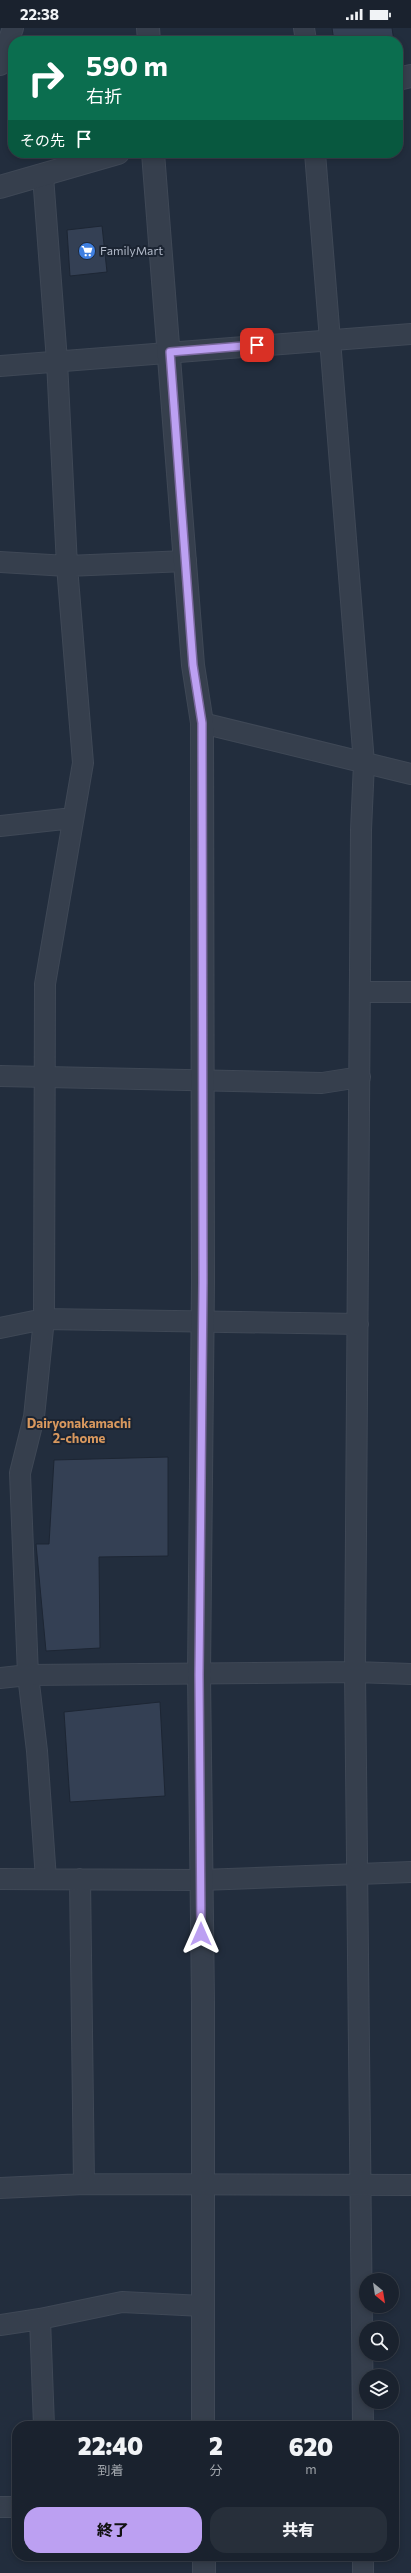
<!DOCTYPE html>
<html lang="ja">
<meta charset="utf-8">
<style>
:root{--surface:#1a222e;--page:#272f3a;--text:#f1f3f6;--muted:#9fa4aa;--line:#383f4a;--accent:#bca0f2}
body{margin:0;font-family:Commissioner,"Noto Sans JP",sans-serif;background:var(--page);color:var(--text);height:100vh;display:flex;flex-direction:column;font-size:15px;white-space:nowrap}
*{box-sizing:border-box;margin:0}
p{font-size:13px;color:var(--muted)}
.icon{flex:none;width:22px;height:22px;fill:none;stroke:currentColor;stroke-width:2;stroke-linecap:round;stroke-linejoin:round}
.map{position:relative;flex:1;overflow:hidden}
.drawer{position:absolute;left:12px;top:2393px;width:387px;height:140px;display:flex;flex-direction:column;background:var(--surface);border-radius:16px;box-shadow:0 2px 6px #0003,0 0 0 1px var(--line)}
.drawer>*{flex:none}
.top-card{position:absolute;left:8px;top:8px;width:395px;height:122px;border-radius:16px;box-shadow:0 2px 6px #0003,0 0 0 1px var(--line);background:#0b6e4f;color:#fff;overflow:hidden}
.needle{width:26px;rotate:150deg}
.buttons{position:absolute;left:359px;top:2245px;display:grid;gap:8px}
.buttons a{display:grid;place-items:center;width:40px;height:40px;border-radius:50%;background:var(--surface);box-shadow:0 2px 6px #0003,0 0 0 1px var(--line);font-size:20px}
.pin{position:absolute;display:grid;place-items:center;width:34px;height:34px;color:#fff;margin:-17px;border-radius:8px;box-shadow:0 2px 6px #0006}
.me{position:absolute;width:44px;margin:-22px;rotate:0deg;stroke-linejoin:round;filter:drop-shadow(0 0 3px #0008)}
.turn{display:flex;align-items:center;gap:14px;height:84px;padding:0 12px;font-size:18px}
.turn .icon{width:52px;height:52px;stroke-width:2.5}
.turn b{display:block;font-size:28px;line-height:34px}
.then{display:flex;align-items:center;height:38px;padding:0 12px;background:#0003;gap:8px;font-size:15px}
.eta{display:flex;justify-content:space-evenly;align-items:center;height:68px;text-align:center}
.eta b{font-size:24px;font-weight:800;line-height:28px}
.action{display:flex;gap:8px;margin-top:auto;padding:8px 12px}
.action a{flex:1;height:46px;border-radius:16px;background:var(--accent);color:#111;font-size:16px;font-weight:800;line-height:46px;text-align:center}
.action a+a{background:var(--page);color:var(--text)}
.status{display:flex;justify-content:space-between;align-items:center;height:28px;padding:0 20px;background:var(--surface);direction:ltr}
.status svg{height:11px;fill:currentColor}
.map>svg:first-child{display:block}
</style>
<div class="status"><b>22:38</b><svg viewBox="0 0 49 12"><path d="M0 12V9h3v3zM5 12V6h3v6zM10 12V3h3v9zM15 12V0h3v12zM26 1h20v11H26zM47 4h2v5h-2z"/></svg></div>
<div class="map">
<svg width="411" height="2545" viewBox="0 0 411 2545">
<rect width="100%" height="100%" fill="#222d3d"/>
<path fill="#344054" stroke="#1d2634" d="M 332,0 L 392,0 L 394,13 L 334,13 Z
M 102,198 L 107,244 L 70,248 L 67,202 Z
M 168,1429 L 168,1528 L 99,1529 L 100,1620 L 46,1623 L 36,1516 L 49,1516 L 54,1432 Z
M 160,1674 L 165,1768 L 70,1774 L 64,1684 Z"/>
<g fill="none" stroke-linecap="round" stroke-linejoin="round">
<g stroke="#3f4856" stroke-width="22">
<path id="minor" d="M 304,0 L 306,13
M 0,37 L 13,0
M 315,125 L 364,735 L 361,802 L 355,1644 L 363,2398
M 43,148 L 57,333 L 67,538 L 83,735 L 45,956 L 44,1291 L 34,1389 L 20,1445 L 28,1647 L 37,1723 L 46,1851
M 0,338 L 411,306
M 0,534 L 67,538 L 186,533
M 202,695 L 411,746
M 0,798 L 73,790
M 360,964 L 411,964
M 0,1048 L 322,1055 L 360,1049
M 0,1300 L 44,1291 L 358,1296
M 0,1650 L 28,1647 L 355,1644 L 411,1646
M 0,1851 L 201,1852 L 411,1844
M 80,1851 L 84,2156 L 411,2157
M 0,2160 L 84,2156
M 40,2291 L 122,2274 L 203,2278
M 0,2297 L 40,2291 L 44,2398
M 0,2479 L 17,2479
M 363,2545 L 363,2528"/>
</g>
<g stroke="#3f4856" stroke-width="24">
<path id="tertiary" d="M 148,0 L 149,13
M 398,51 L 411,48
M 153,125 L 193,637 L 202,695 L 203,1254 L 199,1647 L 203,1974 L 203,2398
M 0,159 L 118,125
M 204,2528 L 204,2545"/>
</g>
<use href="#minor" stroke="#363f4d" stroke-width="20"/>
<use href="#tertiary" stroke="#363f4d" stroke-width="22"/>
</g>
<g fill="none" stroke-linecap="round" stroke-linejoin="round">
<g stroke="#7a689d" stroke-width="10">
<path id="route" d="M 201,1906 L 199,1647 L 203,1254 L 202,695 L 193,637 L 170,324 L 257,317"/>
</g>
<use href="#route" stroke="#bca0f2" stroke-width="7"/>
</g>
<defs>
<g id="supermarket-disc" transform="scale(0.9)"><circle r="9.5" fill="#3f7fe0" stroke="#1b2432"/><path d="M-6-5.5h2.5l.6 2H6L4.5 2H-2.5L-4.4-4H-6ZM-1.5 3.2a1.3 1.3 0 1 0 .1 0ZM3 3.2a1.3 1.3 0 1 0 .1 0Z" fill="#fff"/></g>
</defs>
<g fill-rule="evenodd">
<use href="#supermarket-disc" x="87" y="223"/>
</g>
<g text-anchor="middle" stroke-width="4" stroke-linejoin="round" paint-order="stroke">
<g font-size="12" fill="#b2bac9" stroke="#1b2432" text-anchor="start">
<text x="100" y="227">FamilyMart</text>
</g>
<g font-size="13" font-weight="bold" fill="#d8985e" stroke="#1b2432">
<text x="79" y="1400">Dairyonakamachi<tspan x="79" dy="15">2-chome</tspan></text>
</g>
</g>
</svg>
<div class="buttons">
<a><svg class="needle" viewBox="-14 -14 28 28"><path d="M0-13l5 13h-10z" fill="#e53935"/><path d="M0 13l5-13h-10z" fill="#9fa4aa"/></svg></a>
<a><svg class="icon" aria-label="search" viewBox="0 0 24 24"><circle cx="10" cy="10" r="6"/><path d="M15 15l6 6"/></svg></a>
<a><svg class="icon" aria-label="layers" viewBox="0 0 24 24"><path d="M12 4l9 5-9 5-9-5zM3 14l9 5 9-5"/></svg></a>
</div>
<div class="pin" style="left:257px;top:317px;background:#d93025"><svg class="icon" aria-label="arrive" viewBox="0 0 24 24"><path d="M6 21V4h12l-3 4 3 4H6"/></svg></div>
<svg class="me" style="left:201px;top:1906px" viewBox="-20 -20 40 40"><path d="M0-17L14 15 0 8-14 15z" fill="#bca0f2" stroke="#fff" stroke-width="4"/></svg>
<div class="top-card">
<div class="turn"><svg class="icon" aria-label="right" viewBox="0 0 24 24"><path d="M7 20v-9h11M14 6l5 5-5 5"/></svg><div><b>590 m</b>右折</div></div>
<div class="then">その先<svg class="icon" aria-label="arrive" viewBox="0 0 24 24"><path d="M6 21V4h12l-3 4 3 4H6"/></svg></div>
</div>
<section class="drawer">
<div class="eta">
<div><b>22:40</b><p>到着</p></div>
<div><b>2</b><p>分</p></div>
<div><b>620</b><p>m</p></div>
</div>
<div class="action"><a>終了</a><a>共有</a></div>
</section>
</div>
